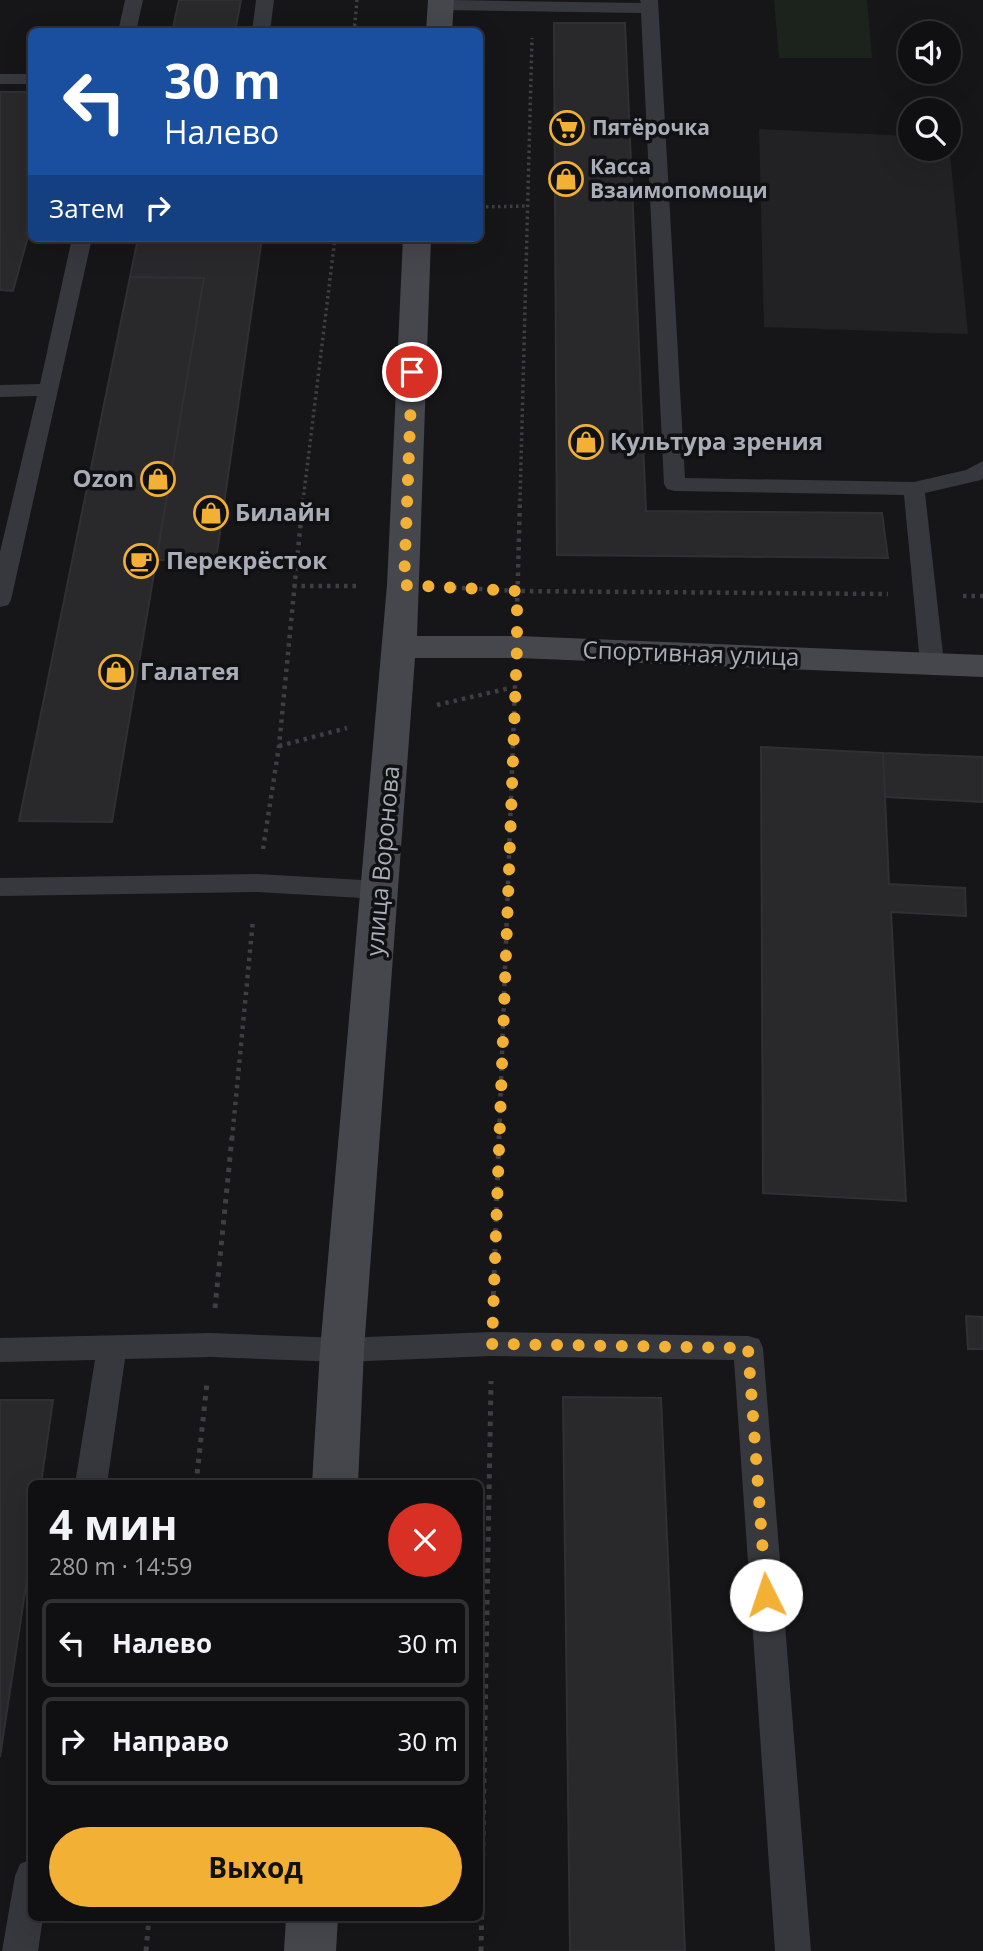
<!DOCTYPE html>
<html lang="ru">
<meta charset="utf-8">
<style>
:root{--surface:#101012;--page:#19191b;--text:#f1f3f6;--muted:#9c9d9f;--line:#303032;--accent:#f2b134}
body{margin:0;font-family:"Open Sans",sans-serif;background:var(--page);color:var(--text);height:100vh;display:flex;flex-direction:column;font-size:26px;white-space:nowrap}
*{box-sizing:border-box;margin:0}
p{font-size:23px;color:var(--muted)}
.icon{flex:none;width:38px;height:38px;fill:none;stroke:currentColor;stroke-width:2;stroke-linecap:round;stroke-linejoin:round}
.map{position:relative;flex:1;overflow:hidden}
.side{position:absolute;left:28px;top:1480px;width:455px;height:441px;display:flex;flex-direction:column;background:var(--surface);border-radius:10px;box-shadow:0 7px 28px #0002,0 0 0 2px var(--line)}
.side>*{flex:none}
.banner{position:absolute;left:28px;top:28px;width:455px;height:214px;border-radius:10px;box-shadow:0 7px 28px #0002,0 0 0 2px var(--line);background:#1a4fa0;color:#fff;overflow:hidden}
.tools{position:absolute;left:898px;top:21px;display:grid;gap:14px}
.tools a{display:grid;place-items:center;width:63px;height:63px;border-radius:50%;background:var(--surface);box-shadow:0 7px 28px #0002,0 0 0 2px var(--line);font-size:35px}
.pin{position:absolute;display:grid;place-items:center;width:60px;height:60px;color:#fff;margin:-30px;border:4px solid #fff;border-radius:50%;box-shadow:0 2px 7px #0007}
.me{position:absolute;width:77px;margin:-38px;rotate:356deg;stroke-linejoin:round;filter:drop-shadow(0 0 5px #0008)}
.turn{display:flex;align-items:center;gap:24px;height:147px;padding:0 21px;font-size:32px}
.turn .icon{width:91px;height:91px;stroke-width:2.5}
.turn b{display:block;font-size:49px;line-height:60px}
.then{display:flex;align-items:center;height:66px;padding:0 21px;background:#0003;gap:14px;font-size:26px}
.round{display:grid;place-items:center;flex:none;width:74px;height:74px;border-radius:37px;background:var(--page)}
.overview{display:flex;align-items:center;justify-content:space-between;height:119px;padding:0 21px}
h1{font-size:42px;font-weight:700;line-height:52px}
.action{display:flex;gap:14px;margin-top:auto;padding:14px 21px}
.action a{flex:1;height:80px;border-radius:42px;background:var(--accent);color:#111;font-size:28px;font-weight:700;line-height:80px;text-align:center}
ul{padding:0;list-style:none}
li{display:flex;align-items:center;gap:21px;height:88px;margin:0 14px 10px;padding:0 7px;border:4px solid var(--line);border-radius:10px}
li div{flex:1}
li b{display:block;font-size:26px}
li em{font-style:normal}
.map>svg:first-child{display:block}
</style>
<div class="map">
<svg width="983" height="1951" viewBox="0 0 983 1951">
<rect width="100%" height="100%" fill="#161618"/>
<path fill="#222225" d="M 759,129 L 910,136 L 910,149 L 948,149 L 949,144 L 968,334 L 764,327 Z"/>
<path fill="#1c231d" d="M 774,0 L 867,0 L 872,58 L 779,58 Z"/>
<path fill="#29292c" stroke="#303034" stroke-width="2" d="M 179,0 L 241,0 L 235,32 L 172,32 Z
M 554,23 L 625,23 L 646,511 L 882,513 L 888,558 L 557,555 Z
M 0,92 L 32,92 L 32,222 L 13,291 L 0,290 Z
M 138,238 L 262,238 L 216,560 L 156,560 L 204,278 L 130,277 Z
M 130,277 L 204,278 L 112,822 L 19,821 Z
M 761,747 L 883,753 L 889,884 L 965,888 L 966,916 L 891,912 L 906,1201 L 763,1193 Z
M 883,753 L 983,757 L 983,802 L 885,797 Z
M 966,1316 L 983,1317 L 983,1349 L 968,1349 Z
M 563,1397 L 661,1398 L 685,1951 L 570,1951 Z
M 0,1400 L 53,1400 L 41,1484 L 32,1484 L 32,1546 L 0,1757 Z"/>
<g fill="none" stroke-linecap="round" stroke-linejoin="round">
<path stroke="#3d3f44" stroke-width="3.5" stroke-dasharray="2.5 3.5" stroke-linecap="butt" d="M 354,32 L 357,0
M 480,207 L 528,206
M 303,501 L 335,238
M 520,501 L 532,38"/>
<path stroke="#3d3f44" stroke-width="4.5" stroke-dasharray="3.5 5" stroke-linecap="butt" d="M 293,586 L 359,586
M 445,587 L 517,591 L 888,594
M 963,596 L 983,596
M 517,610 L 520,499
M 437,705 L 510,688
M 279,746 L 347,728
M 263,849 L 279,746 L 303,499
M 232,1139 L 253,920
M 499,1139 L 515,685"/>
<path stroke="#3d3f44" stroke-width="5" stroke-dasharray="4.5 6" stroke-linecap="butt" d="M 493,1306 L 499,1137
M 215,1308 L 232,1137
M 196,1484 L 207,1383
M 146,1951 L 149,1918
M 481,1951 L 491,1381"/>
<path fill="#37383d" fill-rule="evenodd" d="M 125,0 L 143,0 L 136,32 L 118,32 Z
M 256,0 L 274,0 L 270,32 L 252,32 Z
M 451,0 L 641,3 L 640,0 L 658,0 L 685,478 L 914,482 L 966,470 L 983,461 L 983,478 L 981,480 L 925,493 L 944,663 L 940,668 L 932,671 L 924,668 L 920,663 L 904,495 L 675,491 L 667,489 L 664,484 L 641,13 L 441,10 L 432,5 L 435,1 Z
M 0,74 L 32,74 L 32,84 L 0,84 Z
M 72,238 L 92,238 L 11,600 L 8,605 L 0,607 L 0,552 L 37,396 L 0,397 L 0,385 L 40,384 Z
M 257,874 L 380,881 L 389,884 L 393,890 L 389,896 L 380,899 L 257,892 L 0,896 L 0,878 Z
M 492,1332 L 748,1336 L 759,1339 L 763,1348 L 811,1951 L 775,1951 L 734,1360 L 492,1356 L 342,1362 L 211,1357 L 125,1359 L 107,1484 L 75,1484 L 95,1360 L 0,1362 L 0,1338 L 211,1333 L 342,1338 Z
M 32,1859 L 32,1918 L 43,1918 L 38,1951 L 2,1951 L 15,1876 L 20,1864 Z"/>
<path fill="#45474d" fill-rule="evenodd" d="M 428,0 L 454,0 L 452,32 L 426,32 Z
M 403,238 L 431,238 L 417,636 L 518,636 L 983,655 L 983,677 L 518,658 L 415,658 L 364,1350 L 358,1484 L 312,1484 L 320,1350 L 387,585 Z
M 286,1918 L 338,1918 L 336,1951 L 284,1951 Z"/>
</g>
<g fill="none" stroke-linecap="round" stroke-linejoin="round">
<path stroke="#f2b134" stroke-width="12" stroke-dasharray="0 21.6" d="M 412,372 L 404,585 L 517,591 L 517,647 L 492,1344 L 748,1348 L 766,1595"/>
</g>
<defs>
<g id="supermarket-ring" transform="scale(1.75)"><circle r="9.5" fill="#111113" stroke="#f2b134" stroke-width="1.5"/><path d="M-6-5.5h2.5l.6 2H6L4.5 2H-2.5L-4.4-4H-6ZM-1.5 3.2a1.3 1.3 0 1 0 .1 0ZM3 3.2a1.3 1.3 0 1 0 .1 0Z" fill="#f2b134"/></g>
<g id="shop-ring" transform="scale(1.75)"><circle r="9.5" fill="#111113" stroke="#f2b134" stroke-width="1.5"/><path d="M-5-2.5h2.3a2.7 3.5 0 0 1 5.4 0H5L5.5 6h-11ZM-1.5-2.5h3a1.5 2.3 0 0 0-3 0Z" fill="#f2b134"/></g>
<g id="cafe-ring" transform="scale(1.75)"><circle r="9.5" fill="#111113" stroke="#f2b134" stroke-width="1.5"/><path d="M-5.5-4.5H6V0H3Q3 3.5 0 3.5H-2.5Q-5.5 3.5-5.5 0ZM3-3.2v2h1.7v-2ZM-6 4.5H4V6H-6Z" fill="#f2b134"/></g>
</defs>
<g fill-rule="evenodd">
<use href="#supermarket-ring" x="567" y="128"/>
<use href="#shop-ring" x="566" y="179"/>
<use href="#shop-ring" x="586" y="442"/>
<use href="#shop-ring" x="158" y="479"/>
<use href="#shop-ring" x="211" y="513"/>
<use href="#cafe-ring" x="141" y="561"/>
<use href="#shop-ring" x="116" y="672"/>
</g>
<g text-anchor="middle" stroke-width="7" stroke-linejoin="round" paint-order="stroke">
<g font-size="21" font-weight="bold" fill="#a8adb8" stroke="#111113" text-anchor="start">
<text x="592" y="135">Пятёрочка</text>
<text x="590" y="174">Касса<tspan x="590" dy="24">Взаимопомощи</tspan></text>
</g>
<g font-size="24" font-weight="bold" fill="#a8adb8" stroke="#111113" text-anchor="start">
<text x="610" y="450">Культура зрения</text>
<text x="134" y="487" text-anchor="end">Ozon</text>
<text x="235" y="521">Билайн</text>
<text x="166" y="569">Перекрёсток</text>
<text x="140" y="680">Галатея</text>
</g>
<g font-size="24" fill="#a8adb8" stroke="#111113">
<text transform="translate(691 654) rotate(2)" y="8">Спортивная улица</text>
<text transform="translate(383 861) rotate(-85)" y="8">улица Воронова</text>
</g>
</g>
</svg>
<div class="tools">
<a><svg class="icon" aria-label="sound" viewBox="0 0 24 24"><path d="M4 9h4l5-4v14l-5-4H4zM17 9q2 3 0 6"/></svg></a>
<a><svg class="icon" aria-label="search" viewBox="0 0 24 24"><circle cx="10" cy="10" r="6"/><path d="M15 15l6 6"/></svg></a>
</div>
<div class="pin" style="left:412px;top:372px;background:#d93025"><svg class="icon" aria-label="arrive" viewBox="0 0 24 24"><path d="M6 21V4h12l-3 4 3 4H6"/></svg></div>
<svg class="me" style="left:766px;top:1595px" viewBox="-20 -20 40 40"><circle r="19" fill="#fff"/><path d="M0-13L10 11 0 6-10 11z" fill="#f2b134"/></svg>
<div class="banner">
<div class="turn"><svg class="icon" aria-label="left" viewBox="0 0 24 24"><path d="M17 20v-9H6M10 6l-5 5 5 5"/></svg><div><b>30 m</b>Налево</div></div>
<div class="then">Затем<svg class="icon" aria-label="right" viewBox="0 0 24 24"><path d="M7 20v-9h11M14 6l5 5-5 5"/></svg></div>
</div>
<section class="side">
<div class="overview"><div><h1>4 мин</h1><p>280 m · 14:59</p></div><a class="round" style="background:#d93025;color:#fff"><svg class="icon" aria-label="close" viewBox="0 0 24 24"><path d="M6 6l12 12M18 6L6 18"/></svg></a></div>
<ul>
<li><svg class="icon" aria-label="left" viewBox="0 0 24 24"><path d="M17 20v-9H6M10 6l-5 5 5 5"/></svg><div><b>Налево</b></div><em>30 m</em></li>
<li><svg class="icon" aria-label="right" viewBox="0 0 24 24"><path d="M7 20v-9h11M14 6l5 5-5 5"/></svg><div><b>Направо</b></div><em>30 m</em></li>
</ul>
<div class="action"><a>Выход</a></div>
</section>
</div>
